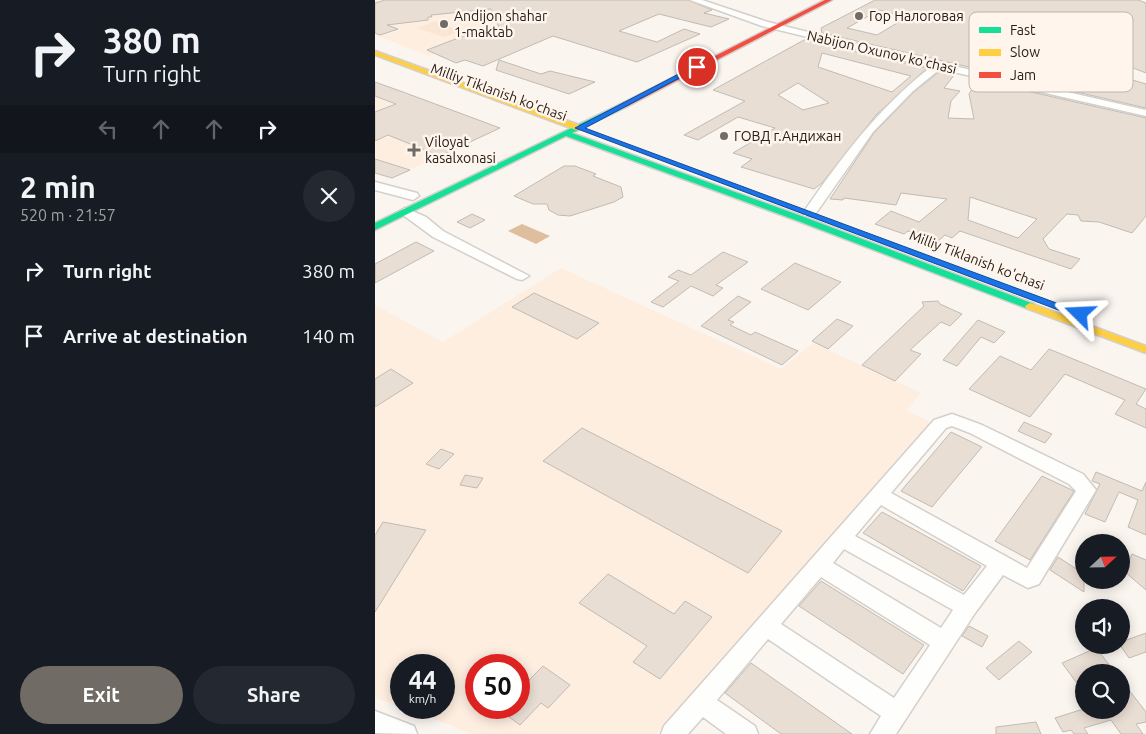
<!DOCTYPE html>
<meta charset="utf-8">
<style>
:root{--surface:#171b24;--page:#242831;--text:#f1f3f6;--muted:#9ea1a6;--accent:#716b66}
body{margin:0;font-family:Ubuntu,sans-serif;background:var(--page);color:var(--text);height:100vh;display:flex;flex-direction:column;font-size:19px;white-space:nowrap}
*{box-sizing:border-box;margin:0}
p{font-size:16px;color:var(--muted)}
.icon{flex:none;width:28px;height:28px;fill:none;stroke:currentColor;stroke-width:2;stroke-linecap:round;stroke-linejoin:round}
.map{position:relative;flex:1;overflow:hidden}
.drawer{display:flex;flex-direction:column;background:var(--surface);width:375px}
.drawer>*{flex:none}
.top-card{background:#171b24;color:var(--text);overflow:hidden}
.needle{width:32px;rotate:68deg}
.fabs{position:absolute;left:700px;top:534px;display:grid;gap:10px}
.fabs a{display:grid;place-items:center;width:55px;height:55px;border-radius:50%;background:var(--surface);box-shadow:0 2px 12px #0003;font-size:25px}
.speed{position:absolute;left:15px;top:654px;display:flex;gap:10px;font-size:25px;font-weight:700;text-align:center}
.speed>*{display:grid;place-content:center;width:65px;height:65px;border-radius:50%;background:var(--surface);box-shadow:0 2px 12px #0003;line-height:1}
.speed small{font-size:12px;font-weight:400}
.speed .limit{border:8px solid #d22;background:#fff;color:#111}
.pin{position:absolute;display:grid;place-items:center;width:42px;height:42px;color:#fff;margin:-21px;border:2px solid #fff;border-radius:50%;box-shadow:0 1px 5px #0007}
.me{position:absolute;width:55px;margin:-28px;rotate:291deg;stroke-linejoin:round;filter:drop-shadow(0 0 4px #0008)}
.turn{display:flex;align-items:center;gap:18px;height:105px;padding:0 20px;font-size:22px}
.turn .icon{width:65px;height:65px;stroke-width:2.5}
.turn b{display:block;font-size:35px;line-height:42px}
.lanes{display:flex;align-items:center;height:48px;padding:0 20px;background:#0003;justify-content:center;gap:25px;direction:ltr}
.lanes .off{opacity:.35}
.round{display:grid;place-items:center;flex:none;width:52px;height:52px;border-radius:26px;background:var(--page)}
.headline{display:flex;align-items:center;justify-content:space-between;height:85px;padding:0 20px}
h1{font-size:30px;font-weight:700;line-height:38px}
.action{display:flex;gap:10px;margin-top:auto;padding:10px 20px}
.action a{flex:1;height:58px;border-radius:30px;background:var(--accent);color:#fff;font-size:20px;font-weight:700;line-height:58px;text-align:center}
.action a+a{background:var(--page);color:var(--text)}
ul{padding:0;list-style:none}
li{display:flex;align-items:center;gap:15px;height:65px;padding:0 20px}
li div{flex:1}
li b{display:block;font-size:19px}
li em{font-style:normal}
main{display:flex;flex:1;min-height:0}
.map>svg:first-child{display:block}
</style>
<main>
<section class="drawer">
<div class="top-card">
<div class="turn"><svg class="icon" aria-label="right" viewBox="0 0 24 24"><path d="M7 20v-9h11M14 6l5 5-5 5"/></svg><div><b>380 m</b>Turn right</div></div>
<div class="lanes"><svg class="icon off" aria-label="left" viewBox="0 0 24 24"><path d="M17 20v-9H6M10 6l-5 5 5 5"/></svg><svg class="icon off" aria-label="ahead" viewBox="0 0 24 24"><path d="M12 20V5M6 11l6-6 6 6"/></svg><svg class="icon off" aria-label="ahead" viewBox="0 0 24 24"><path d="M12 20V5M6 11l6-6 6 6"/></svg><svg class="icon" aria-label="right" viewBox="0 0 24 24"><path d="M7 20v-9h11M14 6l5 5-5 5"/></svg></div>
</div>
<div class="headline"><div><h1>2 min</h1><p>520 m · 21:57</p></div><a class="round"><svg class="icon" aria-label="close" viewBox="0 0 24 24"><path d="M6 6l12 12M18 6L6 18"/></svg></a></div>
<ul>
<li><svg class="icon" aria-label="right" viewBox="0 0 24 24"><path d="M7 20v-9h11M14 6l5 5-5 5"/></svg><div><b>Turn right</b></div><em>380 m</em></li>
<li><svg class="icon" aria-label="arrive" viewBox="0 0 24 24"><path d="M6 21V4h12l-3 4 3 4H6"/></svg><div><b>Arrive at destination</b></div><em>140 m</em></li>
</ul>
<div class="action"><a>Exit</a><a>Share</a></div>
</section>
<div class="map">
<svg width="771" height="734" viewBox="0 0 771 734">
<rect width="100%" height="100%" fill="#fbf5f0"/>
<path fill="#fdeee0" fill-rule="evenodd" d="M 4,0 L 22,7 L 116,7 L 142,32 L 104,38 L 54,56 L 0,35 L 0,1 Z
M 0,82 L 125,128 L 17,178 L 0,173 Z
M 186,268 L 406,369 L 438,343 L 546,393 L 531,410 L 559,424 L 281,734 L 98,734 L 31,708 L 69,708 L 69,665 L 26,665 L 26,706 L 0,698 L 0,305 L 68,342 ZM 101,665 L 144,665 L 144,708 L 101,708 Z"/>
<path fill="#f9e6d3" d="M 60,21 L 87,31 L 69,37 L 42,28 Z"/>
<path fill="#debe9d" d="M 147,224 L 175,236 L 161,244 L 133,231 Z"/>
<path fill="#e9ded3" stroke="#c0bbb6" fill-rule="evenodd" d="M 10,0 L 313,0 L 337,10 L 329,13 L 354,19 L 336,27 L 284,14 L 244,31 L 282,42 L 309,29 L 325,34 L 262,62 L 178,36 L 108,66 L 90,60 L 81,63 L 52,50 L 91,35 L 100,38 L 127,34 L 116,9 L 56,15 L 57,17 L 53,17 L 53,20 L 12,25 L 23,29 L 5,35 L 0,33 L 0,3 Z
M 500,0 L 763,0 L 771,3 L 771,73 L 719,53 L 680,87 L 447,33 L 446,28 ZM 504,10 L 532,17 L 502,35 L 472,28 Z
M 429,40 L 552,68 L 501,115 L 447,183 L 439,189 L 366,167 L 377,159 L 358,153 L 400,128 L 363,117 L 323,140 L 309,135 L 370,101 L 338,90 ZM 447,53 L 536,76 L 517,92 L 443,67 ZM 423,83 L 454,103 L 428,110 L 403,95 Z
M 124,60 L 166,74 L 175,71 L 220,82 L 194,94 L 121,70 Z
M 565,71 L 580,74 L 569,88 L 585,91 L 576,101 L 573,118 L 599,119 L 594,94 L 603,80 L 771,118 L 771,216 L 757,233 L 724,222 L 706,221 L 703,215 L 692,214 L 668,239 L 674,249 L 705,259 L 696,269 L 585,231 L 577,238 L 570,235 L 562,242 L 533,231 L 529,234 L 500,224 L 516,211 L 544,222 L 572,199 L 526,193 L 521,205 L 469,198 L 468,200 L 455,199 L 499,133 L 539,92 ZM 595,197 L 662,219 L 643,238 L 593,220 Z
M 734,73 L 771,84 L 771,108 L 684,88 Z
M 0,82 L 28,92 L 125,128 L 65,156 L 13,135 L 0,141 L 0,112 L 21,104 L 0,96 Z
M 0,159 L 35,170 L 17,178 L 0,173 Z
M 189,166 L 200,166 L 221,174 L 218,176 L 246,187 L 248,197 L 239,202 L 195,216 L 183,215 L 174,210 L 172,204 L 158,204 L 139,196 Z
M 97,214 L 110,220 L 95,228 L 82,222 Z
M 41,242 L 59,251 L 0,283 L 0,264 Z
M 348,252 L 373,262 L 341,285 L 348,288 L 338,296 L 316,286 L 288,307 L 276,302 L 304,281 L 293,277 L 303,270 L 316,275 Z
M 420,263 L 466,282 L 433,310 L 386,289 Z
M 159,293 L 224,323 L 202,339 L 137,307 Z
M 363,296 L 376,302 L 353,320 L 359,322 L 355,325 L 376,335 L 380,332 L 423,351 L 407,365 L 326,326 Z
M 563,301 L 565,304 L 587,314 L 575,326 L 566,322 L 535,350 L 546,354 L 520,381 L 487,365 L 549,306 L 547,302 Z
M 462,319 L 478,326 L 453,349 L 437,341 Z
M 603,320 L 630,332 L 619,343 L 606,337 L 582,366 L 568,360 Z
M 674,349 L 771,389 L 761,404 L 771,409 L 771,428 L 740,414 L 750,400 L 690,374 L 655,417 L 594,389 L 625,356 L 656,370 Z
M 16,369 L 38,383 L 0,407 L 0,379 Z
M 649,422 L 677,434 L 670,443 L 643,431 Z
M 207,428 L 407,531 L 373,573 L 168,461 Z
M 576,432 L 607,447 L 557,507 L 526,491 Z
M 66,449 L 79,454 L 64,469 L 51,464 Z
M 721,472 L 767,491 L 771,482 L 771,535 L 753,527 L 763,500 L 744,492 L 730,522 L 710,514 L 725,484 L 717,481 Z
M 90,475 L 108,478 L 102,488 L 85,485 Z
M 667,476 L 699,491 L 655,560 L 620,541 Z
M 507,512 L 606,566 L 588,591 L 488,533 Z
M 8,522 L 51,530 L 0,612 L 0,535 Z
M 757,554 L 771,560 L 771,590 L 750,572 Z
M 683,557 L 709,574 L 709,592 L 675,570 Z
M 233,574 L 299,614 L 310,601 L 337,617 L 285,679 L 258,662 L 272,646 L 204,603 Z
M 446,581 L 549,645 L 528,674 L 424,606 Z
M 594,626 L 613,636 L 607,647 L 587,636 Z
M 771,633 L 771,652 L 754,658 L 745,645 L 746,642 Z
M 644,641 L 657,652 L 624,680 L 611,668 Z
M 721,648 L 736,667 L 724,672 L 709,672 L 709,679 L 701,682 L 687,663 Z
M 376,663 L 477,734 L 406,734 L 350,693 Z
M 168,666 L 195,685 L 173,708 L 166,703 L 145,725 L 122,708 L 144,708 L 144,690 Z
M 746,680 L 771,712 L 771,722 L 761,724 L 768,734 L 746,734 L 736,720 L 709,728 L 713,734 L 699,734 L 696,730 L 688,732 L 680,718 L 705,710 L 746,710 Z
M 661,722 L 666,734 L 621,734 L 621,727 Z"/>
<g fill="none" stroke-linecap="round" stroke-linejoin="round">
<g stroke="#d4cfca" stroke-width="3">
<path id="street" d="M 315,0 L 327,0 L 393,22 L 461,39 L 771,110 L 771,116 L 565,69 L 538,91 L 498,132 L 439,216 L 429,216 L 428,213 C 466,158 503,108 556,67 L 387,26 Z
M 0,182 L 42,193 L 44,196 L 38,200 L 0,190 Z
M 30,208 L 51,217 L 68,231 L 154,276 L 147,280 L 142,279 L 58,237 L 24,212 Z
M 577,414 L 607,425 L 708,474 L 721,490 L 664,584 L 653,588 L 628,575 L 600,613 L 521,734 L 495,734 L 506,716 L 393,639 L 342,700 L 380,726 L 383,734 L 351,734 L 328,717 L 313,734 L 286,734 L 289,726 L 559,420 ZM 577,426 L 595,433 L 694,484 L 701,491 L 652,568 L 516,493 L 571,428 ZM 506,505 L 612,566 L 589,595 L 480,536 ZM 469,549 L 578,610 L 566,628 L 458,563 ZM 446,577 L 555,645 L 519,698 L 406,624 Z
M 0,711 L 39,726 L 42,734 L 0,733 Z"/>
</g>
<g stroke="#d4cfca" stroke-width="3">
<path id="fast" d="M 248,103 L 252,105 L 251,107 L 197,133 L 429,217 L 659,304 L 660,306 L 659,308 L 651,308 L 423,221 L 191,136 L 0,230 L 0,223 Z"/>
</g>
<g stroke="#d4cfca" stroke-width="3">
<path id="slow" d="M 0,51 L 207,126 L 208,128 L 201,130 L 0,55 Z
M 655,303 L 771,346 L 771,353 L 651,308 L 650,306 Z"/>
</g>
<g stroke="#d4cfca" stroke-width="3">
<path id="jam" d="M 450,0 L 457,0 L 251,107 L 244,105 Z"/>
</g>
<use href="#street" fill="#fefefd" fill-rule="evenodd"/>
<use href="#fast" fill="#16e098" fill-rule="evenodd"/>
<use href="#slow" fill="#ffcf43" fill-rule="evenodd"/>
<use href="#jam" fill="#f24e42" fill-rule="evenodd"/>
</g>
<path fill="#1a73e8" stroke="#114b97" d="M 319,66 L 325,67 L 210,128 L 711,314 L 709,317 L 702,317 L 200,128 Z"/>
<g fill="#716b66" stroke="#fff5ec" stroke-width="2">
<circle cx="484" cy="16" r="5"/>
<circle cx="69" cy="24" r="5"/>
<circle cx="349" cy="136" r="5"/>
<path d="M36.5 142.5h5v5h5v5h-5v5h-5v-5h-5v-5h5z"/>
</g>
<g text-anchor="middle" stroke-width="5" stroke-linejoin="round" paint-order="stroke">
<g font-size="14" fill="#26201b" stroke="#fff5ec" text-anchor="start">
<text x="79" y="21">Andijon shahar<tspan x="79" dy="16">1-maktab</tspan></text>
<text x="494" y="21">Гор Налоговая</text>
<text x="359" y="141">ГОВД г.Андижан</text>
<text x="50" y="147">Viloyat<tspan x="50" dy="16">kasalxonasi</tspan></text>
</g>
<g font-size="14" fill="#26201b" stroke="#fff5ec">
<text transform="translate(507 52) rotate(13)" y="5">Nabijon Oxunov ko'chasi</text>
<text transform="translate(124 92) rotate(20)" y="5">Milliy Tiklanish ko'chasi</text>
<text transform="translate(602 260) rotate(21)" y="5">Milliy Tiklanish ko'chasi</text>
</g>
</g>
<rect x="594" y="12" width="164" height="80" rx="8" fill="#fff5ec" stroke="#beb5ad" stroke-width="1"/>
<rect x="604" y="27" width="22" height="6" fill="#16e098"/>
<rect x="604" y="49" width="22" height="7" fill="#ffcf43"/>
<rect x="604" y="72" width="22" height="6" fill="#f24e42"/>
<g font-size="14" fill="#26201b">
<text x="635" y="35">Fast</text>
<text x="635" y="57">Slow</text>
<text x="635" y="80">Jam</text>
</g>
</svg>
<div class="fabs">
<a><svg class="needle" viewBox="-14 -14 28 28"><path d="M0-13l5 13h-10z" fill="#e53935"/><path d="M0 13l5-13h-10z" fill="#9ea1a6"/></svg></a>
<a><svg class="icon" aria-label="sound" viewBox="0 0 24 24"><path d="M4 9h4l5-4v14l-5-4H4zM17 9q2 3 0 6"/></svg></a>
<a><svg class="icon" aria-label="search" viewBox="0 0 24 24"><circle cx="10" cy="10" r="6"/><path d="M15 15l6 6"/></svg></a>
</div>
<div class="speed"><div>44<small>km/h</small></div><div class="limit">50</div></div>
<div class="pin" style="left:322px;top:67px;background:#d93025"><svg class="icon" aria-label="arrive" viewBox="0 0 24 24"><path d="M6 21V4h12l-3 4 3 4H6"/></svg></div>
<svg class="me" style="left:705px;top:314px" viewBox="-20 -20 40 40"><path d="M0-17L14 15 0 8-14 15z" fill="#1a73e8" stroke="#fff" stroke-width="4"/></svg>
</div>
</main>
